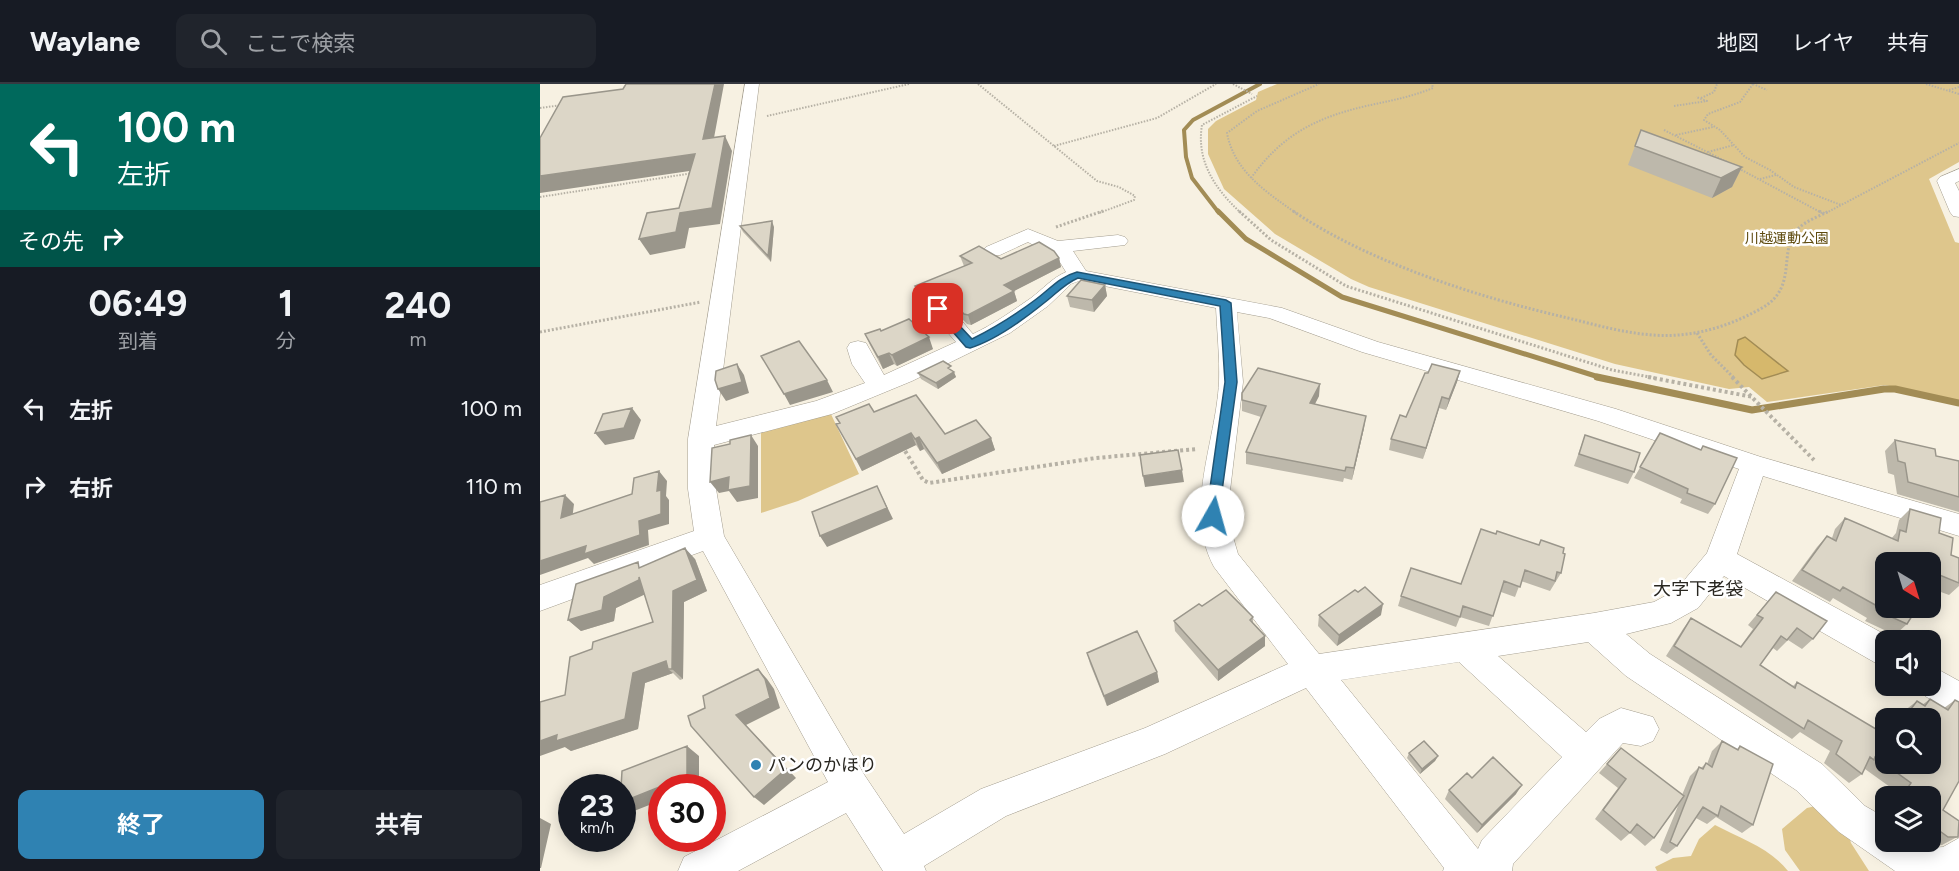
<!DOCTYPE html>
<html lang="ja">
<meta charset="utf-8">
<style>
:root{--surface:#171b24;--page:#20242c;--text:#f1f3f6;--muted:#9ea1a6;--line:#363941;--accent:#2f82b2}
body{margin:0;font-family:Figtree,"Noto Sans JP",sans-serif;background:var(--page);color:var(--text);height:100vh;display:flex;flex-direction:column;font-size:22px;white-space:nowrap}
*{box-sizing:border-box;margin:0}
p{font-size:20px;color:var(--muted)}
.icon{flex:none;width:33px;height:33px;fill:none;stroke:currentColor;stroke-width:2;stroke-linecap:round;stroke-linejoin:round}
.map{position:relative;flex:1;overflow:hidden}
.sheet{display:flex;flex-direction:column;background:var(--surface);width:540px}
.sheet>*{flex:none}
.banner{background:#00695c;color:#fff;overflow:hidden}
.needle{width:39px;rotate:142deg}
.controls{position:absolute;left:1335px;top:468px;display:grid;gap:12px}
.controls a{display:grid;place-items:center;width:66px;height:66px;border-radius:12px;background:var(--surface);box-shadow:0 3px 15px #0003;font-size:30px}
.speed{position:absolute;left:18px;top:690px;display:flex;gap:12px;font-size:30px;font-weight:700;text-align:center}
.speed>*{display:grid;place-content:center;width:78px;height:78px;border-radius:50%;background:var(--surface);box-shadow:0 3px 15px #0003;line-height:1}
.speed small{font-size:15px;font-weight:400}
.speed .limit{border:9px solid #d22;background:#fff;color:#111}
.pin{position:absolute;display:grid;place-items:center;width:51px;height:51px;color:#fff;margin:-26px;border-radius:12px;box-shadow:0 3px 9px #0006}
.me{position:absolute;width:66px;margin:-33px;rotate:7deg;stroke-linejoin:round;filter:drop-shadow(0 0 4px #0008)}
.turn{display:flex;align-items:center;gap:21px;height:126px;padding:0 18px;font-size:27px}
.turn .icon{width:78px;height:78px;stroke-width:2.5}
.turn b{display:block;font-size:42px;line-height:51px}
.then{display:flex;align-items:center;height:57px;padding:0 18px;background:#0003;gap:12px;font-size:22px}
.eta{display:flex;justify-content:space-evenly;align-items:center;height:102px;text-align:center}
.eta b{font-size:36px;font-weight:700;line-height:42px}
.button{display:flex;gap:12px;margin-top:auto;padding:12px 18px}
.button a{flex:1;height:69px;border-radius:12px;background:var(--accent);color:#fff;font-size:24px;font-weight:700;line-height:69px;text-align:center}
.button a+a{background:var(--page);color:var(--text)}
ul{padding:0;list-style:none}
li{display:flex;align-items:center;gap:18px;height:78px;padding:0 18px}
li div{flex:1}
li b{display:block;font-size:22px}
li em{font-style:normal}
header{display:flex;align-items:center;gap:36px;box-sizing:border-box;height:84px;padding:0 30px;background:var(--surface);border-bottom:2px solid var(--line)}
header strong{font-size:28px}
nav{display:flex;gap:33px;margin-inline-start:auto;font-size:21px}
.search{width:420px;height:54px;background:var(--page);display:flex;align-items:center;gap:15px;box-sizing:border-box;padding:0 21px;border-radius:12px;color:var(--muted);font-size:22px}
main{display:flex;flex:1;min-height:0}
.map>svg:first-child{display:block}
</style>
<header>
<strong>Waylane</strong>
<div class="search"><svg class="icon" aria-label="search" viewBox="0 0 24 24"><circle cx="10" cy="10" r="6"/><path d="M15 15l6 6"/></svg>ここで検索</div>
<nav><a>地図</a><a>レイヤ</a><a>共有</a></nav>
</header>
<main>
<section class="sheet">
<div class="banner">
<div class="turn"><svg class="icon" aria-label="left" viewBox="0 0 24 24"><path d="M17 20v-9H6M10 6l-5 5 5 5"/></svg><div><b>100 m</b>左折</div></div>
<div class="then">その先<svg class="icon" aria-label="right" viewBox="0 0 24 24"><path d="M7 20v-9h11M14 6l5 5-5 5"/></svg></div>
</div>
<div class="eta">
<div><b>06:49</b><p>到着</p></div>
<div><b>1</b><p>分</p></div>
<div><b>240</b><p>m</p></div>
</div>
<ul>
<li><svg class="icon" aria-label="left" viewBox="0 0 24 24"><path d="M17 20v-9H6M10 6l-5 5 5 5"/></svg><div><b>左折</b></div><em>100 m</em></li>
<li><svg class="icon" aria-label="right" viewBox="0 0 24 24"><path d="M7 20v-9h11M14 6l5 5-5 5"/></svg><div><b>右折</b></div><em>110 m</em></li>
</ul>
<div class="button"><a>終了</a><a>共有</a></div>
</section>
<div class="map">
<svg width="1419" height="787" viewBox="0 0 1419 787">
<rect width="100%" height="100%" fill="#f7f1e2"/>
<path fill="#dec68c" d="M 737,0 L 1419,0 L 1419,78 L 1389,95 L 1415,158 L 1419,159 L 1419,317 L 1345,301 L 1227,318 L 1209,303 L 1189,305 L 1075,280 L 829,203 L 811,195 L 735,150 L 684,105 L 668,70 L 668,45 L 676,37 L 716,16 L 718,8 Z
M 290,328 L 319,390 L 258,417 L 221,429 L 221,348 Z
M 1280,721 L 1305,739 L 1311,759 L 1329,787 L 1260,787 L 1245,766 L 1242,745 L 1267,724 Z
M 1175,741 C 1201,755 1229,763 1248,787 L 1117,787 L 1115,783 L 1133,774 L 1151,772 L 1159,755 Z"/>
<path fill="#d6b86c" stroke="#a28c55" stroke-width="1.5" d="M 1205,253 L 1248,287 L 1222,295 L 1204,281 L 1195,271 L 1198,256 Z"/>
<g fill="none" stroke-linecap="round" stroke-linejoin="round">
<path stroke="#a28c55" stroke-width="4" d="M 679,129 L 652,94 L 646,73 L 644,46 L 653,36 L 720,0"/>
<path stroke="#a28c55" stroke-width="5" d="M 678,127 L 706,155 L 802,213 L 1062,294"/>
<path stroke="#a28c55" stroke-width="7" d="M 1057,293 L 1212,326 L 1344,305 L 1355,305 L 1419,319"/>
<g stroke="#a39d8f" stroke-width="1">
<path id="minor" d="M 205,0 L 219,0 L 176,342 L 276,317 L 325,299 L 312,280 L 307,264 L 310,259 L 318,257 L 326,259 L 344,291 L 416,258 L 387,225 L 390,220 C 409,216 421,237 433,250 C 454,240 472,227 491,214 C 503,205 512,194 526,188 L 518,175 L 488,158 L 460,171 L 446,171 L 443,167 L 446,163 L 488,145 L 518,157 L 578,151 L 585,153 L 588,157 L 585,161 L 533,167 L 546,187 L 742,224 L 838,258 L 1076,325 L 1221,373 L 1419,430 L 1419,452 L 1223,392 L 1197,470 L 1355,556 L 1346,556 L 1346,582 L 1334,578 L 1184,492 L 1158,524 L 1131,539 L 1086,550 L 1110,570 L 1282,680 L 1325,722 L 1346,734 L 1346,758 L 1381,758 L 1390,764 L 1403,763 L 1419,754 L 1419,787 L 1355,787 L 1299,748 L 1256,706 L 1086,592 L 1048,558 L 958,572 L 1046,648 L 1059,635 L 1081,624 L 1113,633 L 1119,645 L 1113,657 L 1101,662 L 1083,659 L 973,780 L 972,787 L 903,787 L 904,784 L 766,604 L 625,670 L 466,732 L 384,782 L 386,787 L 343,787 L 306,729 L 198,787 L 138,787 L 144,773 L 288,698 L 163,467 L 0,527 L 0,501 L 154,447 L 148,405 L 148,355 ZM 539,197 L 676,224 C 677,248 680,274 679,298 C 676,359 643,425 674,483 L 748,580 L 605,644 L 441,705 L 364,750 L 325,692 L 184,452 L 176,405 L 174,361 L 292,330 L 372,297 L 470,249 L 508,222 L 531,200 ZM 697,228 L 729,234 L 822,268 L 1058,337 L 1199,385 L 1167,469 L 1136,506 L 1114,518 L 1054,529 L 779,570 L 698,470 L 687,432 L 703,298 ZM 919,578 L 1022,673 L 942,756 L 938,765 L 801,596 Z
M 1419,85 L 1419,97 L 1415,99 L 1419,107 L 1419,133 L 1413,132 L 1410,128 L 1397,97 L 1400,93 Z
M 1390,581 L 1419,597 L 1419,632 L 1407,627 L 1378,607 L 1376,602 L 1390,602 Z"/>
</g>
<path stroke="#b6b1a5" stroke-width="2" stroke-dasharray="1.5 1.5" stroke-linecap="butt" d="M 438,0 L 557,97 L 579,103 L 595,112 L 594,116 L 559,129
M 693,0 L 712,10
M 1213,0 L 1200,18 L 1168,30 L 1164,36 L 1180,46 L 1205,73 L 1230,86 L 1254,103 L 1301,121
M 1213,0 L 1227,6
M 1386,0 L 1419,10
M 1409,6 L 1419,3
M 1161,14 L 1174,8 L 1177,0
M 1134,22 L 1167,17 L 1156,13
M 0,24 L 22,21
M 227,32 L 369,0
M 1124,46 L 1187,78
M 1136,51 L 1173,43
M 514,62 L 617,34 L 676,0
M 1168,68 L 1194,61
M 1196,83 L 1282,129
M 711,94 C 742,51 775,34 826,22 C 849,17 871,13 893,4 L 892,0
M 1220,95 L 1236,91
M 0,113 L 153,89
M 701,129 C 675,105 656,77 662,41 L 717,12
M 756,129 C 726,108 694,87 687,49 L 717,27 L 779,0
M 1286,129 L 1419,59"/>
<path stroke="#b6b1a5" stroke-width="3" stroke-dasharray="2 2" stroke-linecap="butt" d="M 699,127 L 731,156 L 806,202 L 1072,286 L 1115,294
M 753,127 C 830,179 938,213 1028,234 C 1056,241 1084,249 1113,251 C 1152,254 1188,243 1222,224 C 1259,203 1237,167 1258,145 C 1265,137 1280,132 1289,127
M 1279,127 L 1285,130
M 516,143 L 563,127
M 0,248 L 161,218
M 1157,249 L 1171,271 L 1194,294"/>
<path stroke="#b6b1a5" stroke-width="4" stroke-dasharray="3 3" stroke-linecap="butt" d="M 1108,293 L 1213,313
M 1192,293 L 1274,376
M 362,362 L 383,396 L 389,399 L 556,374 L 657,365"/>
<use href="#minor" fill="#fff" fill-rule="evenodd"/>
</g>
<path fill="#bdb8ab" d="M 1101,46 L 1202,83 L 1192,103 L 1172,114 L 1088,81 Z
M 200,142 L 234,143 L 231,178 L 203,148 Z
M 420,172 L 461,175 L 519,174 L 521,183 L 474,207 L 477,217 L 431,241 L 427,240 L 410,222 L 397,217 L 390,218 L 387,221 L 379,212 L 375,202 L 424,182 Z
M 565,201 L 567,212 L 554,228 L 530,223 L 527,212 Z
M 341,247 L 393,265 L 357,282 L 354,280 L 343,285 L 330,261 L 325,250 Z
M 413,287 L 416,293 L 398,305 L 381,295 L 378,289 Z
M 920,287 L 917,298 L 906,326 L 899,324 L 883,375 L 849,366 L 851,355 L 866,333 L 888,289 Z
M 779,312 L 775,320 L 824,344 L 812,396 L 804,394 L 803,398 L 706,380 L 706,368 L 721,333 L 702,327 L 702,316 Z
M 334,328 L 405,350 L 451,354 L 455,366 L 402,390 L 384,365 L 380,367 L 376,361 L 322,387 L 296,340 Z
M 1120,349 L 1175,420 L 1168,430 L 1140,419 L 1142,415 L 1094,394 Z
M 1045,351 L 1094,388 L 1088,400 L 1034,382 Z
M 1355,356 L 1396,372 L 1419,377 L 1419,428 L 1357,410 L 1354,391 L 1348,389 L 1345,367 Z
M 1370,425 L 1399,449 L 1411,471 L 1419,474 L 1419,502 L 1409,511 L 1390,504 L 1390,478 L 1367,540 L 1355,551 L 1325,537 L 1327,534 L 1293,514 L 1290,518 L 1252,497 L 1277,463 L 1287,452 L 1292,454 L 1295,445 L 1305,434 L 1351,455 L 1356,449 L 1359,436 Z
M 956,450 L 999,461 L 1001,456 L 1023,469 L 1021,489 L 1010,507 L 981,497 L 975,513 L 961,508 L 949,542 L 920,533 L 916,543 L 858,522 L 861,512 L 921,500 Z
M 155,475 L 167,507 L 144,518 L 143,595 L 140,596 L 133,589 L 105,599 L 98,645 L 31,667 L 25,663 L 25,611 L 52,565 L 113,538 L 104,510 L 76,524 L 74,537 L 41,547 L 28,536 L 103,482 Z
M 1236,508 L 1273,555 L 1262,565 L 1248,556 L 1237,567 L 1233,564 L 1220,581 L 1253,602 L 1257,598 L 1346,680 L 1390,634 L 1358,634 L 1364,627 L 1377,617 L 1382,621 L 1390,615 L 1404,624 L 1415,616 L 1403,726 L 1419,752 L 1402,761 L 1393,762 L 1387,758 L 1390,758 L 1390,712 L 1353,712 L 1357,708 L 1325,685 L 1322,690 L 1309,699 L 1284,679 L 1290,667 L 1260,648 L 1252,655 L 1126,572 L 1143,545 L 1151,534 L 1200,563 L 1213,545 L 1208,541 Z
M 662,522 L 713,533 L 713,539 L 725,552 L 725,562 L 678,597 L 635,547 L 634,537 Z
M 779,531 L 841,531 L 797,562 L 778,542 Z
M 547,569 L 617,588 L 619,598 L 567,622 L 550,580 Z
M 1182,657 L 1197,665 L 1200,662 L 1213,741 L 1202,749 L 1176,733 L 1167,740 L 1156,734 L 1137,762 L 1127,770 L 1120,766 L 1138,722 L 1114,754 L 1105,762 L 1090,749 L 1081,757 L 1055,735 L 1078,704 L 1059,689 L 1067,680 L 1142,711 L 1150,692 L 1159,683 L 1161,684 L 1166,679 L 1167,680 L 1172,667 Z
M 869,669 L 898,672 L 895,677 L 880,690 L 867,674 Z
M 932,694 L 976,710 L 937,749 L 905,715 L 909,706 Z"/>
<path fill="#9a968b" d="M 175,0 L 184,0 L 171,70 L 163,55 Z
M 185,52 L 192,67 L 180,140 L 149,144 L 145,164 L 110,171 L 99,155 L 140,129 Z
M 155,70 L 163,85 L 0,109 L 0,92 Z
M 1202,83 L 1192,103 L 1172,114 L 1181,94 Z
M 232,137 L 234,143 L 231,178 L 228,172 Z
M 519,174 L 521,183 L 474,207 L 477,217 L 431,241 L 428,231 L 464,201 Z
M 565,201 L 567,212 L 554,228 L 552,216 Z
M 386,208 L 390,218 L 387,221 L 383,211 Z
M 389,253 L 393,265 L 357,282 L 352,271 Z
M 349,269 L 354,280 L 343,285 L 338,273 Z
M 197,280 L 204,291 L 209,309 L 186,317 L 178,305 Z
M 920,287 L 917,298 L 906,326 L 909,315 Z
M 414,288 L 416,293 L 398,305 L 396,299 Z
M 287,296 L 293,308 L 250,321 L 244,310 Z
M 780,300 L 779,312 L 769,331 L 770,319 Z
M 902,313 L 899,324 L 883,375 L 886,364 Z
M 92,324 L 101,336 L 94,355 L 65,361 L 55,349 Z
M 826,332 L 824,344 L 812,396 L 814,384 Z
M 371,349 L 376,361 L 322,387 L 316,375 Z
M 211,351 L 218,362 L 218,414 L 197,418 L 189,407 L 179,409 L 170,398 Z
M 379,353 L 384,365 L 380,367 L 375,355 Z
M 451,354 L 455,366 L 402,390 L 397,379 Z
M 642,386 L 644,398 L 605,403 L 603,392 Z
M 119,387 L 127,397 L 126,412 L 129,416 L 129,440 L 108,446 L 109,461 L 54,480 L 48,474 L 0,491 L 0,477 L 99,437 L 117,407 Z
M 337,402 L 353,435 L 287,463 L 280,452 Z
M 25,411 L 34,420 L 31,444 L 21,434 Z
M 145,464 L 155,475 L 167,507 L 144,518 L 143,595 L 132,585 L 128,585 L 133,589 L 105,599 L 98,645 L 31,667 L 25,663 L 0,672 L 0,657 L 93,589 L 133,507 Z
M 99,493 L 110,508 L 76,524 L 74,537 L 41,547 L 28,536 L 64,513 Z
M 843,520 L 841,531 L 797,562 L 799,551 Z
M 725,552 L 725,562 L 678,597 L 678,586 Z
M 218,585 L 227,595 L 234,605 L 240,624 L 206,641 L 256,694 L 224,721 L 214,713 L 196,631 Z
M 617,588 L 619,598 L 567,622 L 564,612 Z
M 147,662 L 159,672 L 159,701 L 153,704 L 122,704 L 122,716 L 94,727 L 82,720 L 82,718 Z
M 898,672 L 895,677 L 880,690 L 882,685 Z
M 982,701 L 976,710 L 937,749 L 942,741 Z
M 0,734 L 11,740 L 1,784 L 0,784 Z"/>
<path fill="#dcd6c7" stroke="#9a968b" stroke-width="1.5" d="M 86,0 L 175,0 L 163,55 L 185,52 L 172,124 L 140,129 L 136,148 L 99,155 L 107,129 L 139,124 L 155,70 L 0,92 L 0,54 L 23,13 L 83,5 Z
M 1101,46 L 1202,83 L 1181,94 L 1095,62 Z
M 232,137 L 228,172 L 200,142 Z
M 499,158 L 514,167 L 519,174 L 464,201 L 474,207 L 428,231 L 424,230 L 406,212 L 393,207 L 386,208 L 383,211 L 375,202 L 432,179 L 420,172 L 439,162 L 461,175 Z
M 541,196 L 565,201 L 552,216 L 527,212 Z
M 369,235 L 389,253 L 352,271 L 349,269 L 338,273 L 325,250 L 340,245 L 341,247 Z
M 259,257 L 287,296 L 244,310 L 221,272 Z
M 403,277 L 411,282 L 408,284 L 414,288 L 396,299 L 378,289 Z
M 197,280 L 202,298 L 178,305 L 175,296 L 176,287 Z
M 892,280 L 920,287 L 909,315 L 902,313 L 886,364 L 851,355 L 860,331 L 866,333 L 885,289 L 888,289 Z
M 718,284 L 780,300 L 770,319 L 826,332 L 814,384 L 806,383 L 805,387 L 706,368 L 726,322 L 702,316 L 702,309 Z
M 376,311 L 405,350 L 436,336 L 451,354 L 397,379 L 379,353 L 375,355 L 371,349 L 316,375 L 296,340 L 300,339 L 296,333 L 329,320 L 334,328 Z
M 92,324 L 84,344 L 55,349 L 63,330 Z
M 1120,349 L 1161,366 L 1163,362 L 1197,374 L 1175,420 L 1147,409 L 1148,405 L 1100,383 Z
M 211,351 L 210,402 L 188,406 L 189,393 L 170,398 L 172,364 L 190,360 L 190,356 Z
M 1045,351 L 1100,369 L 1094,388 L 1039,370 Z
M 1355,356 L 1395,365 L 1396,372 L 1419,377 L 1419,413 L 1368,398 L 1365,379 L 1358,377 Z
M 638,366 L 642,386 L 603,392 L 600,371 Z
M 119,387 L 117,407 L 121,406 L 121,430 L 99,437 L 100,451 L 44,470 L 46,462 L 0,477 L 0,418 L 25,411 L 21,434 L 92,410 L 94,394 Z
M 337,402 L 347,424 L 280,452 L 272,428 Z
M 1370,425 L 1401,434 L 1399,449 L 1413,454 L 1411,471 L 1419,474 L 1419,499 L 1397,490 L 1390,501 L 1390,478 L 1346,478 L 1346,524 L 1377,524 L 1367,540 L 1336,526 L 1339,523 L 1303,503 L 1300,507 L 1262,486 L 1287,452 L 1296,457 L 1305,434 L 1358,457 L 1360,446 L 1366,448 Z
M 941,445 L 956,450 L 957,447 L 999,461 L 1001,456 L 1024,464 L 1023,469 L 1025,470 L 1021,489 L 1017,488 L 1015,497 L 985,486 L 980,503 L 964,497 L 953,532 L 923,522 L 920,533 L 861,512 L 871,484 L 921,500 Z
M 145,464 L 157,496 L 133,507 L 132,585 L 128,585 L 126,577 L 93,589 L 85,635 L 16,657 L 17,651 L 0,657 L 0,618 L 25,611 L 30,573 L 52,565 L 53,558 L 113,538 L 99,493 L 99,496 L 64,513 L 62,526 L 28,536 L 36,500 L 98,478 L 99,484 Z
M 825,503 L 843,520 L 799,551 L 779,531 L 815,506 L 818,508 Z
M 686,506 L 713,533 L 710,536 L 725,552 L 678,586 L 634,537 L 659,520 L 662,522 Z
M 1236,508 L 1287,537 L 1273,555 L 1257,544 L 1247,556 L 1241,552 L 1220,581 L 1255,604 L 1257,598 L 1346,651 L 1346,680 L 1390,680 L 1390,634 L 1364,634 L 1377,617 L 1385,622 L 1390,615 L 1408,626 L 1415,616 L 1419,618 L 1419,697 L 1403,726 L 1419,737 L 1418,753 L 1408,753 L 1401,748 L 1390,748 L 1390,712 L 1362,712 L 1371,699 L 1335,673 L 1334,676 L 1330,673 L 1322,690 L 1296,670 L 1302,657 L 1268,636 L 1264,645 L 1134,562 L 1151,534 L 1201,563 L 1223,534 L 1217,531 Z
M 597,547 L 617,588 L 564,612 L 547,569 Z
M 218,585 L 225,595 L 230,614 L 196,631 L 246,685 L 214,713 L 151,642 L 148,632 L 165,624 L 163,612 Z
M 884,657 L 898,672 L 882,685 L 869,669 Z
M 1182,657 L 1198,666 L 1200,662 L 1233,680 L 1213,741 L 1181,722 L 1178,732 L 1163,723 L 1137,762 L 1130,758 L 1159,683 L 1163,685 L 1166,679 L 1172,683 Z
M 147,662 L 147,692 L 82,718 L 82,704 L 81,704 L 82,687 Z
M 1081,664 L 1144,712 L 1114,754 L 1097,740 L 1090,749 L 1063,726 L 1086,695 L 1067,680 Z
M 953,673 L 982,701 L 942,741 L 909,706 L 927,689 L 932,694 Z"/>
<path fill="#2f82b2" stroke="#1f5474" stroke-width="1.5" d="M 537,188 L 686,216 L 691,219 L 697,298 L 678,436 L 668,436 L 666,432 L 685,298 L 680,222 L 538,194 C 524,200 516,210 504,219 C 483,236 456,256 430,264 L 426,263 L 393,225 L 398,222 L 402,223 L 432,255 C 454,244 475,231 495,216 C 510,205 519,193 537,188 Z"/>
<circle fill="#2f82b2" stroke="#fff" stroke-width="2" cx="216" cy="681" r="6"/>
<g text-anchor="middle" stroke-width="5" stroke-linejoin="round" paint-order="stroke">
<g font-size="14" fill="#5f4b0f" stroke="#fff">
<text x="1247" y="159">川越運動公園</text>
</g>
<g font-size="18" fill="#282620" stroke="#fff">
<text x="1158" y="511">大字下老袋</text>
</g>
<g font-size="18" fill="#282620" stroke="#fff" text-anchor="start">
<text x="228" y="687">パンのかほり</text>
</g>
</g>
</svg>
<div class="controls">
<a><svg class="needle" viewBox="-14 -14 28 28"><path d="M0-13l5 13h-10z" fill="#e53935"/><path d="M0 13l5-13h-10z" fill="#9ea1a6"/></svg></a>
<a><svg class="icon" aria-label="sound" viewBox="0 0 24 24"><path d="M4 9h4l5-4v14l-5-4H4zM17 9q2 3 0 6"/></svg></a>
<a><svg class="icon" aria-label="search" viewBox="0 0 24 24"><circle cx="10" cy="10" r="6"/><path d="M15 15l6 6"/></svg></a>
<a><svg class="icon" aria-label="layers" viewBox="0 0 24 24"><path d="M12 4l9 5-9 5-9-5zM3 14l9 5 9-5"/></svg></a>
</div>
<div class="speed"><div>23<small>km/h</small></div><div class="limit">30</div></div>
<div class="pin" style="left:398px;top:225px;background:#d93025"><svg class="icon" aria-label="arrive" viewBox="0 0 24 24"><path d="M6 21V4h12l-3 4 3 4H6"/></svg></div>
<svg class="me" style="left:673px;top:432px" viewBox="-20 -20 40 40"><circle r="19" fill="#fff"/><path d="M0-13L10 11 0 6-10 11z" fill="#2f82b2"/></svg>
</div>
</main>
